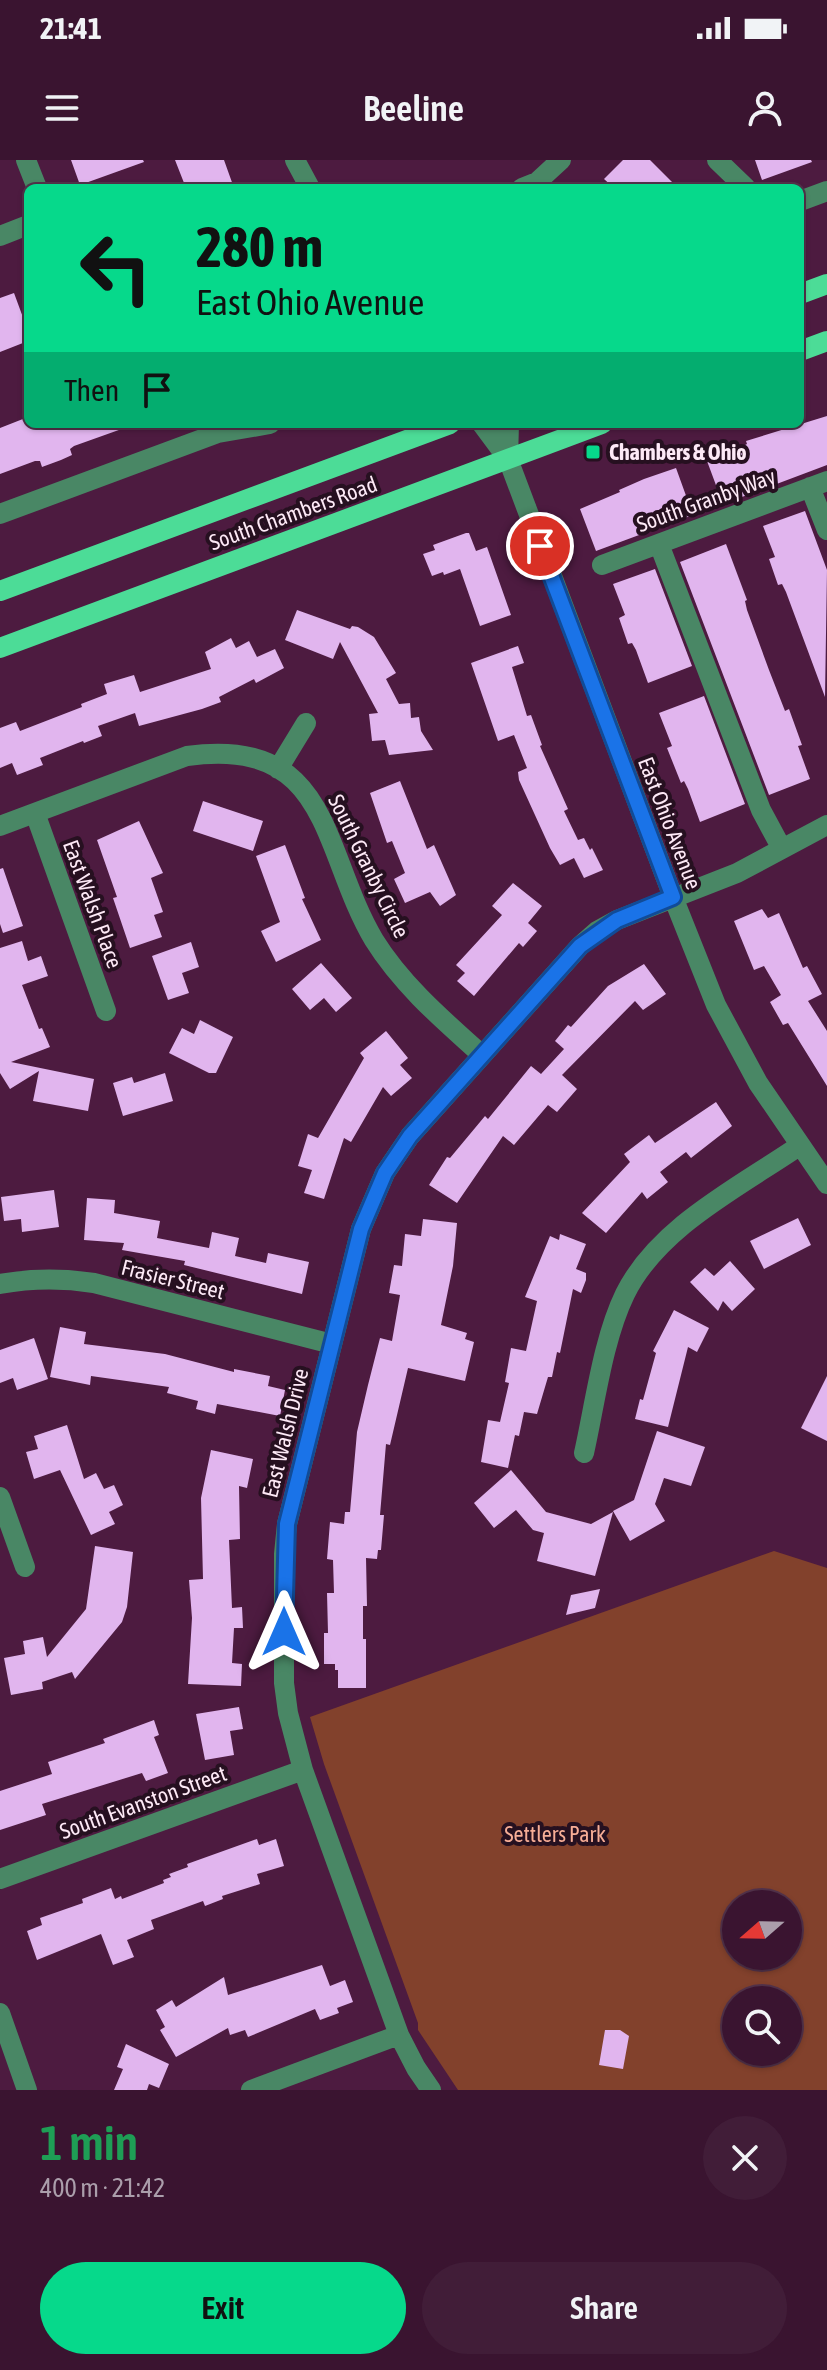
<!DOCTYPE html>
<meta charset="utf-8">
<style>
:root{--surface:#3a1430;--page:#411d38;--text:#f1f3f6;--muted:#ab9eab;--line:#54334c;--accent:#06d98b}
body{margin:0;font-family:"Asap Condensed",sans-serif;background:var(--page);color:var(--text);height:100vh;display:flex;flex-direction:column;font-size:30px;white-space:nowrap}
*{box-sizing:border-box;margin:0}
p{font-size:26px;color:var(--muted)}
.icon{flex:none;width:44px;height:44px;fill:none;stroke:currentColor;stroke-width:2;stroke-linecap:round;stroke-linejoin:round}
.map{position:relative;height:1930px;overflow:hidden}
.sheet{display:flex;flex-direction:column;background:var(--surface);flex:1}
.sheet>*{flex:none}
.top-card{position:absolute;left:24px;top:24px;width:780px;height:244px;border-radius:12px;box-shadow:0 2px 6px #0004,0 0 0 2px var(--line);background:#06d98b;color:#111;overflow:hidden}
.needle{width:52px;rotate:250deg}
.controls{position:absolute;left:722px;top:1730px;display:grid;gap:16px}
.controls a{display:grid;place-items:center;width:80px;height:80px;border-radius:50%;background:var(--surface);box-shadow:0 2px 6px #0004,0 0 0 2px var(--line);font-size:40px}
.pin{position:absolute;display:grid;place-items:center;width:68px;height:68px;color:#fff;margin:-34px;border:4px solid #fff;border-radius:50%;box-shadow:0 2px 8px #0007}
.me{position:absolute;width:88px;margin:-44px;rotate:0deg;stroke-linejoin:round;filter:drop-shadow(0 0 6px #0008)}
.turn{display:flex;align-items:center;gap:28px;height:168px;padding:0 40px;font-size:36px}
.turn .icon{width:104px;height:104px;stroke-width:2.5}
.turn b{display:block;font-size:56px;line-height:68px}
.then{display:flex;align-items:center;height:76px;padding:0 40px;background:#0003;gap:16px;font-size:30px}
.round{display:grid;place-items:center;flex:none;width:84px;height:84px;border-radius:42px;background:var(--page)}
.head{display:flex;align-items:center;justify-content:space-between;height:136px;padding:0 40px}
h1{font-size:48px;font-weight:600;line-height:60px;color:#1e9e55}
.action{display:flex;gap:16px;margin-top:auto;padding:16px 40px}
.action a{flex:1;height:92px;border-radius:48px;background:var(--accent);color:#111;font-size:32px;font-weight:600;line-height:92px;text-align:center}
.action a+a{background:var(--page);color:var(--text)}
.status{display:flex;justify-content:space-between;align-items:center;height:56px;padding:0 40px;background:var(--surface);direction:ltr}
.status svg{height:22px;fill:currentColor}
header{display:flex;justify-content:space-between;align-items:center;height:104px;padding:0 40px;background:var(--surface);font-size:36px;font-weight:600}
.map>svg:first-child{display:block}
</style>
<div class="status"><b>21:41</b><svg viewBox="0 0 49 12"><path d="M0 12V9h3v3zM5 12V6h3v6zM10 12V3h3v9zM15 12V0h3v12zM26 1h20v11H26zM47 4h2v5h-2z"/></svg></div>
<header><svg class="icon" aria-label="menu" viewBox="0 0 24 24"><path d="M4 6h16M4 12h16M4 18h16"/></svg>Beeline<svg class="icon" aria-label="person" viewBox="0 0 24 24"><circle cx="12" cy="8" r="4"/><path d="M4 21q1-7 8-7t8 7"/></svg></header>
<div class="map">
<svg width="827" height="1930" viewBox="0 0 827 1930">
<rect width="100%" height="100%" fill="#4d1b40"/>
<path fill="#82412c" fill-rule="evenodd" d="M 774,1391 L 827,1408 L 827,1930 L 458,1930 L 418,1870 L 418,1863 L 324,1604 L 310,1557 ZM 736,1744 L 788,1744 L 788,1796 L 736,1796 ZM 736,1840 L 788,1840 L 788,1892 L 736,1892 Z"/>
<path fill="#e1b5ee" d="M 71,0 L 143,0 L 144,2 L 80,25 Z
M 175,0 L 224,0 L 234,28 L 186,28 Z
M 623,0 L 650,0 L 678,28 L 614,28 L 604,19 Z
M 755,0 L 811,0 L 812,2 L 762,20 Z
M 14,133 L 28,171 L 28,181 L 0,192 L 0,138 Z
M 827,256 L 827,305 L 723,344 L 707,301 L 739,288 L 747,284 L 746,281 Z
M 28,257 L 28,264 L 130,264 L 130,266 L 74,286 L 70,289 L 72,295 L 61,300 L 42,307 L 40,301 L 35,301 L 0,314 L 0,268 Z
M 676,308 L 693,355 L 596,391 L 580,349 L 620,332 L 619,330 L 644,319 Z
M 805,351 L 827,410 L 825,537 L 786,432 L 782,424 L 778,425 L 769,399 L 775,397 L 763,366 Z
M 466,373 L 469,373 L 476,391 L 487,387 L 511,455 L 480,466 L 460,409 L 444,415 L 443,412 L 432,416 L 423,394 L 435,390 L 433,385 Z
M 726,384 L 747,440 L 745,441 L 747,450 L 769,510 L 785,551 L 789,549 L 802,585 L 798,586 L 810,619 L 769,635 L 680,402 Z
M 655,409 L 692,506 L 648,523 L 636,490 L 632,483 L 628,484 L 619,458 L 625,455 L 613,424 Z
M 297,450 L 350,469 L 352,466 L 358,467 L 374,477 L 396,513 L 386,519 L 399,544 L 410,543 L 411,558 L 419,557 L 421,571 L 433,590 L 389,595 L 385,580 L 372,581 L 369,554 L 378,553 L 340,482 L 333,499 L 285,480 Z
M 231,478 L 236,488 L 249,481 L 257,497 L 275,489 L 284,508 L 256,523 L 254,519 L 219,537 L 221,542 L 202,549 L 139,566 L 135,553 L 98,566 L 102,576 L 84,583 L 83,581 L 40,598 L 43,605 L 17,615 L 12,603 L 0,608 L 0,568 L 16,562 L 20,571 L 82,547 L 81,544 L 107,534 L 104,524 L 134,515 L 140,532 L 211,509 L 205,492 Z
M 518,486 L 524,503 L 512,507 L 527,556 L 531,555 L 542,585 L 540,586 L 568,649 L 564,651 L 578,680 L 584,678 L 590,690 L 592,688 L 603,710 L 584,718 L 574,698 L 560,705 L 550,688 L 519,620 L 518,612 L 527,608 L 514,575 L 498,581 L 471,503 Z
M 704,536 L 745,644 L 700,662 L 688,629 L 684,621 L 681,623 L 667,588 L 672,586 L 659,553 Z
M 400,621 L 427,689 L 434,685 L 456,735 L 440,746 L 430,732 L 405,743 L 394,719 L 405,713 L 392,681 L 387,683 L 370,633 Z
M 203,641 L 263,661 L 253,691 L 193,671 Z
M 139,661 L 163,713 L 151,718 L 163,752 L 154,755 L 162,777 L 130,788 L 113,738 L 117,737 L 97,680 Z
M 285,685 L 305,738 L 302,739 L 321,780 L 276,802 L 261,771 L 280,762 L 256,696 Z
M 3,708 L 23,766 L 3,773 L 0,764 L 0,709 Z
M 513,723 L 542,746 L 528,763 L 537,771 L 523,787 L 519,783 L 474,836 L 457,821 L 465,813 L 456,805 L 502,755 L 492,746 Z
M 762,749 L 768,758 L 779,753 L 803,808 L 807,806 L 822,834 L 808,841 L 827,871 L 827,926 L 788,863 L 783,865 L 770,842 L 781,835 L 764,806 L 754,810 L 734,761 Z
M 22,781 L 28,801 L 41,796 L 48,816 L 22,825 L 39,869 L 42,868 L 50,887 L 11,902 L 94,919 L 88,951 L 33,941 L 39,911 L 10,929 L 0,913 L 0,788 Z
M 191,782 L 199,807 L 182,813 L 189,833 L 168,840 L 152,796 Z
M 321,803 L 352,838 L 336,852 L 324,838 L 310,850 L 292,829 Z
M 644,804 L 666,834 L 643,850 L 635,841 L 562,915 L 577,929 L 557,952 L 548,945 L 514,985 L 503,976 L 457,1043 L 429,1025 L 447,997 L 450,998 L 485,956 L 488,959 L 531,906 L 541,914 L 564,889 L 555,881 L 568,865 L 571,867 L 608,826 Z
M 200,860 L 233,877 L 216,913 L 209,913 L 169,893 L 182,868 L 194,874 Z
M 386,871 L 408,898 L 400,905 L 412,918 L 391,936 L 383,927 L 351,982 L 344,978 L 324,1039 L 304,1033 L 312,1010 L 298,1006 L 308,974 L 318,978 L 364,898 L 360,893 Z
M 165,913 L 173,941 L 123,956 L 113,923 L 132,917 L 134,923 Z
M 716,942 L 732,966 L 691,998 L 686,992 L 660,1012 L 668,1022 L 647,1039 L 642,1032 L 606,1073 L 582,1053 L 630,1002 L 624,994 L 649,975 L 655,983 Z
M 54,1030 L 59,1067 L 22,1072 L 21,1059 L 4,1061 L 1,1037 Z
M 87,1038 L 115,1040 L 114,1053 L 160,1061 L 157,1078 L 209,1088 L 212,1072 L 239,1078 L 235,1096 L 266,1103 L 268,1093 L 309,1102 L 302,1134 L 184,1105 L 185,1101 L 122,1090 L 124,1083 L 84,1080 Z
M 798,1058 L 811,1085 L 764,1109 L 750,1081 Z
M 423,1059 L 457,1063 L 453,1106 L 441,1165 L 467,1173 L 465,1179 L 474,1182 L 465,1221 L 408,1208 L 390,1285 L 386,1284 L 380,1355 L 384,1355 L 381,1390 L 378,1390 L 377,1399 L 366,1398 L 367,1446 L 363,1446 L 363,1479 L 366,1479 L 366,1528 L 338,1528 L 338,1510 L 335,1510 L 335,1504 L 324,1504 L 324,1473 L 328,1473 L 327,1433 L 334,1433 L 333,1400 L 327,1399 L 330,1362 L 344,1364 L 345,1352 L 350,1352 L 357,1272 L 368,1225 L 380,1178 L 392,1181 L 400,1135 L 389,1133 L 394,1105 L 402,1106 L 405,1074 L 421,1076 Z
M 560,1074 L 586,1084 L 576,1109 L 586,1113 L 586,1120 L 581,1133 L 573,1129 L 560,1193 L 557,1192 L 552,1217 L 548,1217 L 537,1254 L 524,1252 L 519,1276 L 515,1275 L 508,1308 L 481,1302 L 488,1260 L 500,1262 L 509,1223 L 505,1222 L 511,1188 L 526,1191 L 537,1141 L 525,1137 L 550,1076 L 559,1080 Z
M 730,1101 L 755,1129 L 732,1151 L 723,1141 L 718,1151 L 690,1122 L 705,1108 L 714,1116 Z
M 674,1150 L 709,1168 L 697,1192 L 688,1187 L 668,1267 L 635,1259 L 640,1239 L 643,1240 L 656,1193 L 653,1191 Z
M 60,1167 L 86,1172 L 84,1184 L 165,1194 L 234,1212 L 234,1209 L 270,1216 L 268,1226 L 285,1230 L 280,1256 L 217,1244 L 215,1254 L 196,1249 L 198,1241 L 167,1233 L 169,1227 L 91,1216 L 90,1225 L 50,1217 Z
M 34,1178 L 48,1219 L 17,1230 L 13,1218 L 0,1223 L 0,1190 Z
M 827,1216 L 827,1281 L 801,1268 Z
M 67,1265 L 84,1319 L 96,1313 L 104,1329 L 114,1325 L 123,1345 L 109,1352 L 115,1364 L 91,1375 L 60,1310 L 34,1319 L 26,1292 L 38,1289 L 34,1276 Z
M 657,1271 L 705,1287 L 691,1326 L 664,1318 L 655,1344 L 665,1361 L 630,1381 L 613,1351 L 634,1340 Z
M 211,1290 L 253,1299 L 247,1328 L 239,1326 L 240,1379 L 229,1380 L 232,1448 L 242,1447 L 243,1468 L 234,1468 L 232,1503 L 242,1504 L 241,1526 L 188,1524 L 192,1458 L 189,1420 L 203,1419 L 201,1338 Z
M 511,1310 L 546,1352 L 591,1364 L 613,1352 L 595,1416 L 537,1401 L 544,1373 L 533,1370 L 516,1350 L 494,1368 L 474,1343 Z
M 95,1386 L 133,1392 L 127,1447 L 122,1462 L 75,1519 L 72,1512 L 42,1522 L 43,1529 L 11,1535 L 4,1498 L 25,1494 L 23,1481 L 43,1477 L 47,1497 L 86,1449 Z
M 600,1429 L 595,1448 L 566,1455 L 571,1435 Z
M 239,1547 L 243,1569 L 230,1571 L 234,1595 L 205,1600 L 196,1554 Z
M 154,1560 L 159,1575 L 154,1577 L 168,1613 L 146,1621 L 142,1613 L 42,1644 L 46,1655 L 0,1670 L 0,1631 L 52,1614 L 48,1602 L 105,1583 L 103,1579 Z
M 257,1679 L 259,1685 L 276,1679 L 284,1706 L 257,1714 L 260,1724 L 222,1736 L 223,1739 L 205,1746 L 203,1741 L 151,1760 L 154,1769 L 127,1780 L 134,1797 L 113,1805 L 101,1774 L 37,1800 L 27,1771 L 42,1765 L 40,1758 L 83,1743 L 82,1739 L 111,1728 L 115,1739 L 121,1736 L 122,1739 L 164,1723 L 163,1720 L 171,1717 L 169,1714 L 188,1707 L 187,1704 Z
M 322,1805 L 330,1826 L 345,1820 L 353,1842 L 337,1848 L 339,1853 L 320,1860 L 315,1849 L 248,1877 L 245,1870 L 230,1875 L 228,1868 L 176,1897 L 160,1870 L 165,1867 L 156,1850 L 172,1840 L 176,1847 L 224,1817 L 228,1835 Z
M 605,1870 L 620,1870 L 629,1876 L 623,1909 L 599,1905 Z
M 126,1884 L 169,1904 L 159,1928 L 149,1924 L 147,1930 L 114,1930 L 123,1909 L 117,1907 Z"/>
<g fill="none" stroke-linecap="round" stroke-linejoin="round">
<path stroke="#498765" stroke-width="20" d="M 26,0 L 37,28
M 295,0 L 310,28
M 717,0 L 746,28
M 522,28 L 537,22 L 561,0
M 800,41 L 827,31
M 0,76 L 28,65
M 482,264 L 508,299 L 673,737 L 716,845 L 758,923 L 827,1024
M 508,299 L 509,264
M 810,327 L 827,370
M 0,354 L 218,273 L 270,264
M 659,384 L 761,650 L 782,689
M 602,405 L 827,321
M 278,609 L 306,563
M 35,653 L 106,851
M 0,666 L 187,596 C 332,576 321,691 374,780 C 402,825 443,860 482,895
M 0,1124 C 33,1118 61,1118 94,1123 L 332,1184
M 584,1293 C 595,1244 603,1179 625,1134 C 658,1067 739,1027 799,986
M 0,1337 L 25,1407
M 0,1719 L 303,1610
M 0,1853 L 27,1930
M 251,1930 L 399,1875
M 431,1930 L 416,1908 L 399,1875 L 303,1610 L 288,1553 L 284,1523 L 284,1394 L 287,1364 L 361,1069 L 385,1013 L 410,976 L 580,786 L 597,771 L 617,760 L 737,713 L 827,665"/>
<path stroke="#4cdc97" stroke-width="20" d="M 800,134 L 827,124
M 800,191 L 827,181
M 0,431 L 450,264
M 0,488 L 602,264"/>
</g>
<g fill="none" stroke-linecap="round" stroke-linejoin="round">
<g stroke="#114b97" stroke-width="20">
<path id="route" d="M 284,1472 L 287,1364 L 361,1069 L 385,1013 L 410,976 L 580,786 L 617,760 L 673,737 L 540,386"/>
</g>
<use href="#route" stroke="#1a73e8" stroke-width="14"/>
</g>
<rect fill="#06d98b" stroke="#261020" stroke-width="3" x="585" y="284" width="16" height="16" rx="4"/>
<g text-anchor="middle" stroke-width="8" stroke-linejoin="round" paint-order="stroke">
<g font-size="22" font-weight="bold" fill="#fde9f6" stroke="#261020" text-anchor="start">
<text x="609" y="300">Chambers &amp; Ohio</text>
</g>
<g font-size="22" fill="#fde9f6" stroke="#261020">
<text transform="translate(706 340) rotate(-20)" y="8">South Granby Way</text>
<text transform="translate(293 353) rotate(-20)" y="8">South Chambers Road</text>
<text transform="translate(670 663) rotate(69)" y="8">East Ohio Avenue</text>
<text transform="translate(369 706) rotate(64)" y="8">South Granby Circle</text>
<text transform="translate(93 744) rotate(70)" y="8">East Walsh Place</text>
<text transform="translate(173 1119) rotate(14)" y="8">Frasier Street</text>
<text transform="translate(285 1273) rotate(-76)" y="8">East Walsh Drive</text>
<text transform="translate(143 1642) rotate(-20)" y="8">South Evanston Street</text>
</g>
<g font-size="22" fill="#f7ad96" stroke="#261020">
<text x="555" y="1682">Settlers Park</text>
</g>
</g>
</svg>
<div class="controls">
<a><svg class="needle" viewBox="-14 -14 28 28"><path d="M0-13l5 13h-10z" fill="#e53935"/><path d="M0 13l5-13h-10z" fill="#ab9eab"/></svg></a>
<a><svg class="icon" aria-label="search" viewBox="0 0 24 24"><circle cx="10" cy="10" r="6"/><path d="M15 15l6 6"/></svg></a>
</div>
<div class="pin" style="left:540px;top:386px;background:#d93025"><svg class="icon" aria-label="arrive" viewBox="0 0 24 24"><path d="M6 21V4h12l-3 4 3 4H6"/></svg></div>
<svg class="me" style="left:284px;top:1472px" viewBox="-20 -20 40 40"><path d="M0-17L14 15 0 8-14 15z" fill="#1a73e8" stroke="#fff" stroke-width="4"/></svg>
<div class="top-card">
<div class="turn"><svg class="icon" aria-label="left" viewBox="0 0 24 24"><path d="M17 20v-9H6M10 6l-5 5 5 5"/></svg><div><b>280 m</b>East Ohio Avenue</div></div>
<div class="then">Then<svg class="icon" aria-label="arrive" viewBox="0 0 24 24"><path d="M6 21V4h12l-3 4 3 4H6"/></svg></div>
</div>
</div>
<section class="sheet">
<div class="head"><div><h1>1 min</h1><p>400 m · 21:42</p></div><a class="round"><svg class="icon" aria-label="close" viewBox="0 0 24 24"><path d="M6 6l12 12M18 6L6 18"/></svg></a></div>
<div class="action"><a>Exit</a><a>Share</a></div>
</section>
